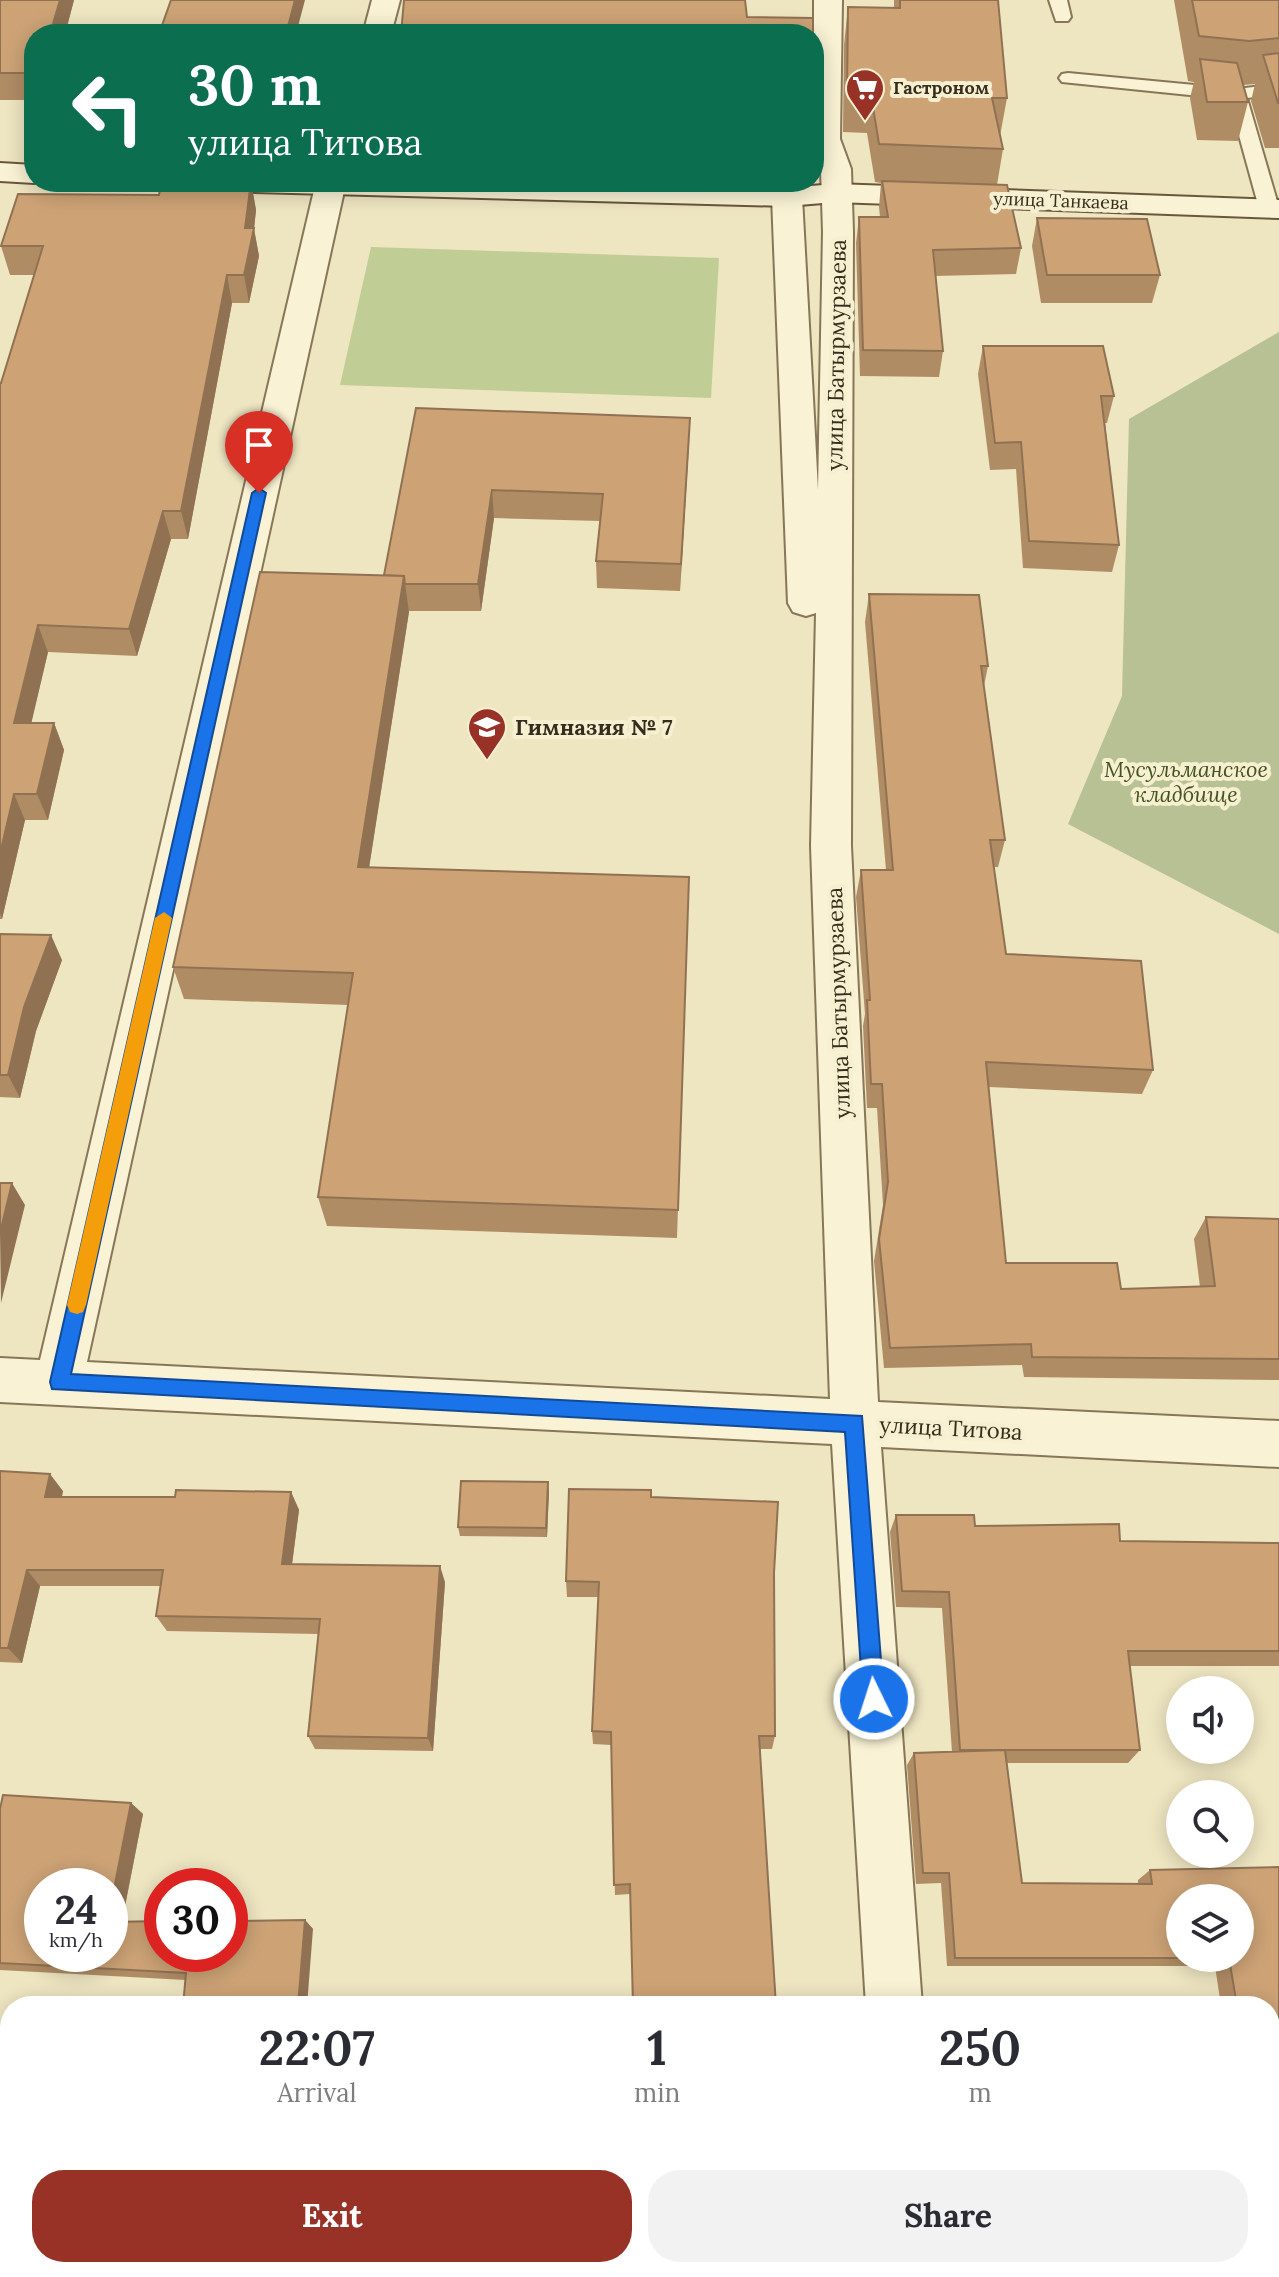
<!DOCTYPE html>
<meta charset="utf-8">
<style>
:root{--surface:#fff;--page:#f2f2f3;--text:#2b2b33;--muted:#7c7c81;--accent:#983227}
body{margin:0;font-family:Lora,serif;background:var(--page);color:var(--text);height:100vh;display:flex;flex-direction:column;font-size:30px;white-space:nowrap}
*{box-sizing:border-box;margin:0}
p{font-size:26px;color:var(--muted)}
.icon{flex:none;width:44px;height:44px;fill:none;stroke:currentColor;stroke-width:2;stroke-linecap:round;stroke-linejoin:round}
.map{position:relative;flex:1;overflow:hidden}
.details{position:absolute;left:0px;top:1996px;width:1280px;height:282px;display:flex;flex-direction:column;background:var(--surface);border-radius:32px 32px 0 0;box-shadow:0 4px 20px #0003}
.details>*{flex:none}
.top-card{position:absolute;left:24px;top:24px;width:800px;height:168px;border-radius:32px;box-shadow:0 4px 20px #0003;background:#0b6e4f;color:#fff;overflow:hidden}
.fabs{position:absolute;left:1166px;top:1676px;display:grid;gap:16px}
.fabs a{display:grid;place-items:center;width:88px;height:88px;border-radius:50%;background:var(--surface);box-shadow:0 4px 20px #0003;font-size:40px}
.speed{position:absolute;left:24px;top:1868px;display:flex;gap:16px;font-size:40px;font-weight:700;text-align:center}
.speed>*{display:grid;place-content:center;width:104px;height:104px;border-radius:50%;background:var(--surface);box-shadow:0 4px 20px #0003;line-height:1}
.speed small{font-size:20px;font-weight:400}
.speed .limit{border:12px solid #d22;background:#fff;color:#111}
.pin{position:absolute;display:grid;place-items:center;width:68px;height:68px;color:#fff;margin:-82px -34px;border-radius:50% 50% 50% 0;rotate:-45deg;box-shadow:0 0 8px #0007}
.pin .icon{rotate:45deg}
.me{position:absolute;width:88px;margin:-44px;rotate:356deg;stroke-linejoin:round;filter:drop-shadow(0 0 6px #0008)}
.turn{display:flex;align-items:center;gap:28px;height:168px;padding:0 32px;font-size:36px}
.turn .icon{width:104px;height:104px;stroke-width:2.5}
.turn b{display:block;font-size:56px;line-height:68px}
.eta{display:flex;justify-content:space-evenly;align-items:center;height:136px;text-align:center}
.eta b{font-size:48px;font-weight:700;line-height:56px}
.action{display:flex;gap:16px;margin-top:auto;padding:16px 32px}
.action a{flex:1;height:92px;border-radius:32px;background:var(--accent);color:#fff;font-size:32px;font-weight:700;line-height:92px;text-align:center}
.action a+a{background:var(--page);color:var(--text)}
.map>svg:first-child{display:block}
</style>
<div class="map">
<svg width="1279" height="2277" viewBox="0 0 1279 2277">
<rect width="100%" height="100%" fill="#eee5c1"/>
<path fill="#c0cd95" d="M 371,247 L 719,258 L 711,398 L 340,385 Z"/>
<path fill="#b7c194" d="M 1279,332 L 1279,934 L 1068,824 L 1122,696 L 1129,419 Z"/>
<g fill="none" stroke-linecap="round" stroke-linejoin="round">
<g stroke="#887658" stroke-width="4">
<path id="service" d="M 1049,0 L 1067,0 L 1071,17 L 1068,21 L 1056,21 Z
M 1068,73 L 1237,89 L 1279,84 L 1279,94 L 1247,98 L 1279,208 L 1269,214 L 1259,208 L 1229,99 L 1062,82 L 1059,78 L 1062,74 Z"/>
</g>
<g stroke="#887658" stroke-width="4">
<path id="minor" d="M 372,0 L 400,0 L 391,34 L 363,34 Z
M 814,0 L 842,0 L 840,139 L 851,169 L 853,232 L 851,846 L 878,1402 L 1279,1421 L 1279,1467 L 881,1447 L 922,2006 L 866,2006 L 832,1444 L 0,1402 L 0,1358 L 40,1360 L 316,182 L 346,182 L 87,1362 L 830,1399 L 811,846 L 816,613 L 806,616 L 793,612 L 788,603 L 772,197 L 777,182 L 807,182 L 802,197 L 818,490 L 823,232 L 821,169 L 814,149 Z
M 0,2219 L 10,2220 L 10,2268 L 33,2268 L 31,2271 L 18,2277 L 0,2277 Z
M 323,2268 L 549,2268 L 552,2277 L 326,2277 Z
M 882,2268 L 942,2268 L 943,2277 L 883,2277 Z"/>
</g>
<g stroke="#6a573b" stroke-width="4">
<path id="secondary" d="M 0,163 L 34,165 L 34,182 L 38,182 L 34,183 L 0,181 Z
M 204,182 L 559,182 L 787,188 L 835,184 L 1279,200 L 1279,218 L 835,202 L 787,206 L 219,191 L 208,188 Z"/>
</g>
<use href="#service" fill="#f9f2d4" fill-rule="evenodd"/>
<use href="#minor" fill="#f9f2d4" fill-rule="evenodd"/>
<use href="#secondary" fill="#f9f2d4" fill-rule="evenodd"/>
</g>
<path fill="#b08c65" d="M 0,0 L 74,0 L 65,34 L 34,34 L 34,100 L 0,100 Z
M 894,0 L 998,0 L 1007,98 L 1000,136 L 1003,149 L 997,185 L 1021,248 L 1016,274 L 935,276 L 943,351 L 939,377 L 860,376 L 856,243 L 859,217 L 880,217 L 879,207 L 881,183 L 875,182 L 867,133 L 843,132 L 844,45 L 848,7 L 894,8 Z
M 1174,0 L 1279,0 L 1279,148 L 1265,148 L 1251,101 L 1255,84 L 1243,85 L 1248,102 L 1238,141 L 1197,140 L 1190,98 L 1194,82 L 1188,81 Z
M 251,182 L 256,210 L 254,229 L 259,256 L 249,303 L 232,303 L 188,539 L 171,539 L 137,656 L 48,652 L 31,723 L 54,723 L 64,750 L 48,820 L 25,820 L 2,919 L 0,919 L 0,383 L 1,383 L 34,275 L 10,275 L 1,246 L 159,195 Z
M 1037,218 L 1160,275 L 1152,303 L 1041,303 L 1032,246 Z
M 983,346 L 1114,396 L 1107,423 L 1105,423 L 1119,545 L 1112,572 L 1023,568 L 1016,469 L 990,470 L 978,374 Z
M 416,408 L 690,418 L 680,591 L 597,588 L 596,561 L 600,521 L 494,518 L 481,611 L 409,611 L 369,867 L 689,877 L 677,1238 L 327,1226 L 318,1197 L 348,1005 L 184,999 L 173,967 L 384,575 Z
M 869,594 L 988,666 L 984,686 L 1005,840 L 998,867 L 994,867 L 1006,954 L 1153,1070 L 1142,1094 L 989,1087 L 1006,1263 L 1121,1289 L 1200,1287 L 1194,1239 L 1206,1217 L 1279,1219 L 1279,1380 L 1024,1377 L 1022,1365 L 884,1368 L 874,1261 L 883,1205 L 877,1108 L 867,1108 L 863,1026 L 865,1014 L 856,897 L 861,870 L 886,870 L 865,622 Z
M 0,934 L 62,960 L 36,1031 L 20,1098 L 0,1097 Z
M 0,1471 L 63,1491 L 62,1497 L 175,1497 L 291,1492 L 299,1510 L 292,1564 L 445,1582 L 433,1751 L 315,1749 L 308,1736 L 318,1634 L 167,1631 L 156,1616 L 161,1586 L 40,1586 L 22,1663 L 0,1662 Z
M 549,1491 L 547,1537 L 460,1536 L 458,1527 Z
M 651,1497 L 774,1573 L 775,1736 L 772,1749 L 760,1749 L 630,1894 L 615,1895 L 611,1745 L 593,1744 L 592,1731 L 598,1597 L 567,1597 L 566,1581 Z
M 896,1515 L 975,1526 L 1120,1541 L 1279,1543 L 1279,1666 L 1129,1666 L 1140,1750 L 1128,1763 L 1007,1763 L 1022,1883 L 1138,1884 L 1138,1880 L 1150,1870 L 1279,1867 L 1279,2040 L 1270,2040 L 1270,2006 L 1221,2006 L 1215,1966 L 947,1966 L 941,1883 L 916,1884 L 907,1765 L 914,1753 L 952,1752 L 942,1608 L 896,1607 L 890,1532 Z
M 131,1803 L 143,1814 L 122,1922 L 305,1920 L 313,1929 L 186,1980 L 0,1970 L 0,1809 Z
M 1135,2268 L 1270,2268 L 1279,2277 L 1136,2277 Z"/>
<path fill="#907253" d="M 60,0 L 74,0 L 65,34 L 50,34 Z
M 295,0 L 305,0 L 296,34 L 286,34 Z
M 251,182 L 256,210 L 254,229 L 259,256 L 249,303 L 244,275 L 245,228 Z
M 227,275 L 232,303 L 188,539 L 181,511 Z
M 690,418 L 689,445 L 680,591 L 681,564 Z
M 492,490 L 494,518 L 481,611 L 478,584 Z
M 163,511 L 171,539 L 137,656 L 129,629 Z
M 404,576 L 409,612 L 364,900 L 358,867 Z
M 38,625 L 48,652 L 25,750 L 14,723 Z
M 54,723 L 64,750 L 48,820 L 37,794 Z
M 14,794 L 25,820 L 2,919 L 0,913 L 0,854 Z
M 51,935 L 62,960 L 36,1031 L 20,1098 L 8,1075 L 24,1007 Z
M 12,1183 L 25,1205 L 1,1303 L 0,1233 Z
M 50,1474 L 63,1491 L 58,1514 L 45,1497 Z
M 548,1482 L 549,1491 L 547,1537 L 546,1528 Z
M 291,1492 L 299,1510 L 290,1580 L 282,1564 Z
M 440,1566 L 445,1582 L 433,1751 L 428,1738 Z
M 27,1570 L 40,1586 L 22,1663 L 8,1648 Z
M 131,1803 L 143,1814 L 120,1931 L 110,1924 L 110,1909 Z
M 305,1920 L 313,1929 L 307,2006 L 298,2006 Z"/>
<path fill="#cda376" stroke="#907253" stroke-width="2" d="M 0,0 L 60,0 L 50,34 L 34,34 L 34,73 L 0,73 Z
M 171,0 L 295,0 L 286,34 L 159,34 Z
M 404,0 L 745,0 L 747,17 L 813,18 L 813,34 L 401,34 Z
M 900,0 L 998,0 L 1007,98 L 992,98 L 1003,149 L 879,144 L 871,95 L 847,94 L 848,7 L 900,8 Z
M 1192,0 L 1279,0 L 1279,38 L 1249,41 L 1199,36 Z
M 1279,53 L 1279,103 L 1278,103 L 1263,55 Z
M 1200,59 L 1237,63 L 1248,102 L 1207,102 Z
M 882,181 L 1007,185 L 1021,248 L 933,250 L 943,351 L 863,350 L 859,217 L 888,217 Z
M 251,182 L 245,228 L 254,228 L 244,275 L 227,275 L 181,511 L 163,511 L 129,629 L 38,625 L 14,723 L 54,723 L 37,794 L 14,794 L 0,854 L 0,383 L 1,383 L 43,246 L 1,246 L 18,194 L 159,195 L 161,184 Z
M 1037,218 L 1147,219 L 1160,275 L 1047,275 Z
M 983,346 L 1103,346 L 1114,396 L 1101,396 L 1119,545 L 1029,541 L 1021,442 L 995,443 Z
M 416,408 L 690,418 L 681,564 L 596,561 L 603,494 L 492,490 L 478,584 L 405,584 L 404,576 L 384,575 Z
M 260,572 L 404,576 L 358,867 L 689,877 L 678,1210 L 318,1197 L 353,973 L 173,967 Z
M 869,594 L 979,595 L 988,666 L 981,666 L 1005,840 L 990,840 L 1006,954 L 1141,961 L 1153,1070 L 986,1062 L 1006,1263 L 1117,1263 L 1121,1289 L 1215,1286 L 1206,1217 L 1279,1219 L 1279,1359 L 1032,1357 L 1031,1344 L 890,1348 L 879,1239 L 888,1182 L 882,1084 L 871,1084 L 867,1000 L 870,1000 L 861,870 L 893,870 Z
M 0,934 L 51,935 L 24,1007 L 8,1075 L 0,1075 Z
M 0,1183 L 12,1183 L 0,1233 Z
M 0,1471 L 50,1474 L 45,1497 L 175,1497 L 176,1490 L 291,1492 L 282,1564 L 440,1566 L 428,1738 L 308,1736 L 320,1619 L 156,1616 L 163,1570 L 27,1570 L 8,1648 L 0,1648 Z
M 461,1481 L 548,1482 L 546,1528 L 458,1527 Z
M 569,1489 L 651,1490 L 651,1497 L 778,1502 L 774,1573 L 775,1736 L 759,1736 L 776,2006 L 633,2006 L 630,1884 L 614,1885 L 611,1732 L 592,1731 L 599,1582 L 566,1581 Z
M 896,1515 L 974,1515 L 975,1526 L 1119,1524 L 1120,1541 L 1279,1543 L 1279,1651 L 1128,1651 L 1140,1750 L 960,1750 L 949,1592 L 902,1591 Z
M 1005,1750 L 1022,1883 L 1152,1884 L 1150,1870 L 1279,1867 L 1279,2033 L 1270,2034 L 1270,2006 L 1237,2006 L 1229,1958 L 1240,1958 L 1240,1898 L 1180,1898 L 1180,1958 L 955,1958 L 949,1873 L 923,1873 L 914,1753 Z
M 3,1795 L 131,1803 L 110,1909 L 110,1886 L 42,1886 L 42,1954 L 110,1954 L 110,1922 L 162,1921 L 162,1954 L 230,1954 L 230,1921 L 305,1920 L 298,2006 L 183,2006 L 186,1973 L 0,1963 L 0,1809 Z
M 1270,2127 L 1279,2128 L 1279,2277 L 1150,2277 L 1149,2268 L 1270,2268 Z"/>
<path fill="#1a73e8" stroke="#114b97" stroke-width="2" d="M 259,488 L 266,493 L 71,1374 L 862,1416 L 884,1699 L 881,1707 L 874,1710 L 866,1707 L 863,1699 L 845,1432 L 52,1389 L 50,1382 L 252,493 Z"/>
<path fill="#f59e0b" d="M 164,912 L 172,918 L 86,1305 L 83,1312 L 77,1314 L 70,1312 L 67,1305 L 155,918 Z"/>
<defs>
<g id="supermarket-pin" transform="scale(2)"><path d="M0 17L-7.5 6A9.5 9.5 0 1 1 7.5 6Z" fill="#983227" stroke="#f6efd0"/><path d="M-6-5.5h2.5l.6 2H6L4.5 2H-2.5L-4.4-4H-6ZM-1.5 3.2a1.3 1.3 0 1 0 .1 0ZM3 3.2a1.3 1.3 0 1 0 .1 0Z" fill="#fff"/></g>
<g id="school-pin" transform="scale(2)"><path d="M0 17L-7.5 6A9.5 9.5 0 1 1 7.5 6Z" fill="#983227" stroke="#f6efd0"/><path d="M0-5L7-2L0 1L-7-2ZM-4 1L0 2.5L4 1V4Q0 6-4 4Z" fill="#fff"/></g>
</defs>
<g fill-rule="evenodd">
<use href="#supermarket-pin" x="865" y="88"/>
<use href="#school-pin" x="487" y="727"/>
</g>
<g text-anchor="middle" stroke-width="8" stroke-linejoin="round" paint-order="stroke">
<g font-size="18" font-weight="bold" fill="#372c1d" stroke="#f6efd0" text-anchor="start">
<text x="893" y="94">Гастроном</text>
</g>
<g font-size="18" fill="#372c1d" stroke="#f6efd0">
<text transform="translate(1061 201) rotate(2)" y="6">улица Танкаева</text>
</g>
<g font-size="22" fill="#372c1d" stroke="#f6efd0">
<text transform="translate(836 355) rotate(-89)" y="8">улица Батырмурзаева</text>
<text transform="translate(838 1003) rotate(-92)" y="8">улица Батырмурзаева</text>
<text transform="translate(951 1428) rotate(3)" y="8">улица Титова</text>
</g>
<g font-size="22" font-weight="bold" fill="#372c1d" stroke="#f6efd0" text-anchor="start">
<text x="515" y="735">Гимназия № 7</text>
</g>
<g font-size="22" font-style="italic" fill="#435423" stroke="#f6efd0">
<text x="1186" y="777">Мусульманское<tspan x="1186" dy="25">кладбище</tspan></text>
</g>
</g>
</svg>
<div class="fabs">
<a><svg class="icon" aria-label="sound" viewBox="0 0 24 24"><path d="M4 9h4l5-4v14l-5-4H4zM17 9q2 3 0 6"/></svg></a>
<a><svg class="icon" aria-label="search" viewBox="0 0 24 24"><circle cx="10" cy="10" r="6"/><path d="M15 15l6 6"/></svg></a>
<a><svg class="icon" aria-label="layers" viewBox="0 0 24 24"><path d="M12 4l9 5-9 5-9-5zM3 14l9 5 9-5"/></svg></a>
</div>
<div class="speed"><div>24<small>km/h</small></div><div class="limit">30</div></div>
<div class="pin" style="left:259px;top:493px;background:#d93025"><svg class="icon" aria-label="arrive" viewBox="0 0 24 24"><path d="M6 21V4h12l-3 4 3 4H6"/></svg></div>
<svg class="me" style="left:874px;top:1699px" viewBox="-20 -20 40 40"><circle r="17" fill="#1a73e8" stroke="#fff" stroke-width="3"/><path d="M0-11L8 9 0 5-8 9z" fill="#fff"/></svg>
<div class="top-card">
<div class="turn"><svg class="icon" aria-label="left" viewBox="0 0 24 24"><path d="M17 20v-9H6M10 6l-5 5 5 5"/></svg><div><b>30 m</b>улица Титова</div></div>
</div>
<section class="details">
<div class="eta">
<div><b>22:07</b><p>Arrival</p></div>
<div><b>1</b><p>min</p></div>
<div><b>250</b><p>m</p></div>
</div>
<div class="action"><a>Exit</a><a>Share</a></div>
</section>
</div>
